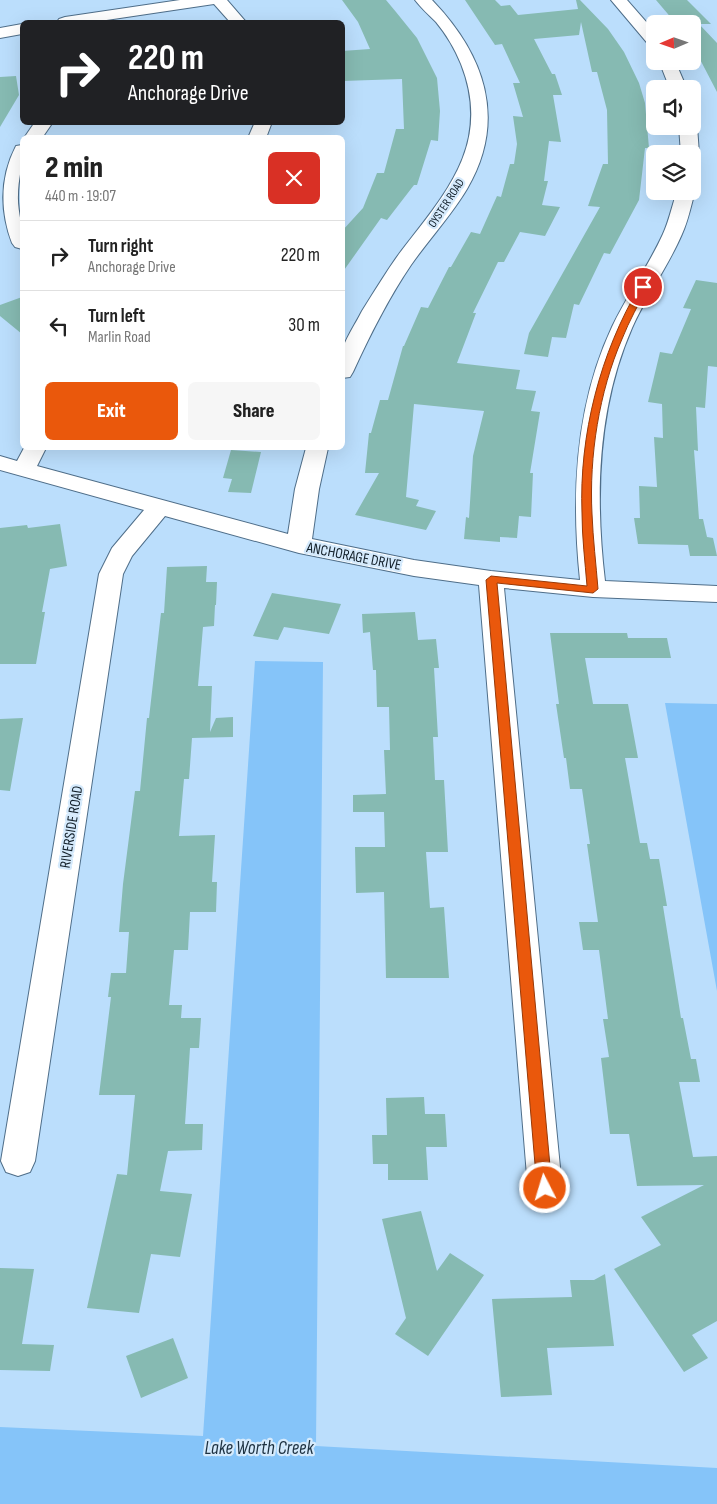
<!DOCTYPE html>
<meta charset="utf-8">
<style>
:root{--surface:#fff;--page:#f6f6f6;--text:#222;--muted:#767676;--line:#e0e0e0;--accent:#ea580c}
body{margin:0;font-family:"Sofia Sans Condensed",sans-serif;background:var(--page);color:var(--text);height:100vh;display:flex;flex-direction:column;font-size:19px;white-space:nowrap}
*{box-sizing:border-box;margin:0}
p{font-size:16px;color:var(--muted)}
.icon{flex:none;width:28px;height:28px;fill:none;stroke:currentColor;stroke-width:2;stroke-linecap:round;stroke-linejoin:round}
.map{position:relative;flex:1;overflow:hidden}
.sheet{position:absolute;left:20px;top:135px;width:325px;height:315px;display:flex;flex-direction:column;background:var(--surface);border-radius:8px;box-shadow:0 5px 20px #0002}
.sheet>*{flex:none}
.hud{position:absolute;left:20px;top:20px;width:325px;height:105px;border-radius:8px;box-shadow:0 5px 20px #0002;background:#202124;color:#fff;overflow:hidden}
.needle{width:32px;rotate:268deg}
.buttons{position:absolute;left:646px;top:15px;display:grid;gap:10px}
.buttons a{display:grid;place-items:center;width:55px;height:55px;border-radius:8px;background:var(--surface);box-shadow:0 5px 20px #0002;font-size:25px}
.pin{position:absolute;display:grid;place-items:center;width:42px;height:42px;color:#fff;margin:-21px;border:2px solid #fff;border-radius:50%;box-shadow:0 1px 5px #0007}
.me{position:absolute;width:55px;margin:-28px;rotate:355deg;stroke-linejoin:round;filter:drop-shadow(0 0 4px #0008)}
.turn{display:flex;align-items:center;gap:18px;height:105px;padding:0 25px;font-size:22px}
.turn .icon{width:65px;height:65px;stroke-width:2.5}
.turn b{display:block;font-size:35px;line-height:42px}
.round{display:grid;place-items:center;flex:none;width:52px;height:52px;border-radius:8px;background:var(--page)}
.headline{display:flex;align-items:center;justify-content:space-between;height:85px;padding:0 25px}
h1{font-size:30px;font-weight:800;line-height:38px}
.action{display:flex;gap:10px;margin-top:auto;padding:10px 25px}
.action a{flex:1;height:58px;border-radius:8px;background:var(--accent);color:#fff;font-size:20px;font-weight:800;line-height:58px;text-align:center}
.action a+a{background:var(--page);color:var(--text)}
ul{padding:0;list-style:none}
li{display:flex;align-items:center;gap:15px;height:70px;padding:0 25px;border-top:1px solid var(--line)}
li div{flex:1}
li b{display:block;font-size:19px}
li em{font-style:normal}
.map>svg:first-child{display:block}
</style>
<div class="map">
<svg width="717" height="1504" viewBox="0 0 717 1504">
<rect width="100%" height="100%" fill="#bbdefc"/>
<path fill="#85c4f9" d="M 255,661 L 323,662 L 316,1446 L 717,1468 L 717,1504 L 0,1504 L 0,1427 L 203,1436 Z
M 665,703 L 717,704 L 717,991 Z"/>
<path fill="#86bab2" d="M 342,0 L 386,0 L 396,12 L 417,38 L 437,78 L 440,111 L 438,141 L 431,140 L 417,185 L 414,185 L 387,220 L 381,218 L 342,273 L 342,231 L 363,208 L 377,173 L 384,173 L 396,129 L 404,129 L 402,79 L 342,81 L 342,51 L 370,49 L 358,22 Z
M 465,0 L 495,0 L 501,6 L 510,5 L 518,15 L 578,9 L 576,0 L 580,0 L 608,29 L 624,52 L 639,83 L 645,103 L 649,148 L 645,148 L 639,200 L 610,254 L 604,253 L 579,305 L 574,304 L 566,338 L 552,337 L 548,357 L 524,354 L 529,333 L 600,207 L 588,206 L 603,164 L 608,164 L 607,110 L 597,72 L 592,72 L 581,22 L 579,35 L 534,39 L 552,74 L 555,74 L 562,95 L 553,95 L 561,142 L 549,141 L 544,181 L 548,181 L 542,205 L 560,207 L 545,236 L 520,232 L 504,262 L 498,262 L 473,313 L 476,313 L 457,363 L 520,370 L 516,389 L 536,391 L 531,411 L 540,412 L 530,473 L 533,473 L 531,517 L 519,516 L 517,538 L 500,537 L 500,542 L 464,539 L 466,517 L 469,518 L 473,456 L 484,411 L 414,404 L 406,497 L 419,500 L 416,506 L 436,511 L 426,530 L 355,515 L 379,473 L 365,473 L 369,433 L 371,433 L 380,400 L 388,400 L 403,346 L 404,346 L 421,307 L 428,308 L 449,267 L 451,267 L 471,232 L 480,234 L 497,196 L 501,197 L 510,164 L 514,164 L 517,144 L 513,116 L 523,117 L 513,83 L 520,83 L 502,44 L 495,45 Z
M 656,0 L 687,0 L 711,24 L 699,24 L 717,43 L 717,92 L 692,44 L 692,24 L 683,24 L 679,20 L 673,20 Z
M 16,76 L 19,95 L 0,127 L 0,77 Z
M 696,280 L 717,283 L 717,367 L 708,366 L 705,408 L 696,407 L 698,451 L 694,450 L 699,519 L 703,519 L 707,537 L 713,538 L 717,556 L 690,556 L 688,545 L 638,544 L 634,518 L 640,518 L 639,486 L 657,487 L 654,437 L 663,438 L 662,404 L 648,402 L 660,352 L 672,354 L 691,309 L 683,308 Z
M 22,297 L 22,334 L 0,316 L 0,305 Z
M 231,450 L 261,452 L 251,493 L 228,492 L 232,479 L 223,478 Z
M 60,524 L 67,566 L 50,569 L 42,612 L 45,612 L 36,664 L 0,664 L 0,528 L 27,525 L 28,528 Z
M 207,566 L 206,582 L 217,582 L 216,605 L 215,605 L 214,626 L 203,627 L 198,686 L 212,686 L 210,732 L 216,718 L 233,717 L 233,737 L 192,738 L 189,779 L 184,779 L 179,836 L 215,835 L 212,882 L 217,882 L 216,912 L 190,912 L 188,950 L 174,950 L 169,1005 L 182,1005 L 181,1018 L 201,1018 L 199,1048 L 190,1048 L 185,1124 L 203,1124 L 202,1150 L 168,1151 L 160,1191 L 192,1194 L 180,1257 L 151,1254 L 139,1313 L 87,1308 L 117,1174 L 127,1175 L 135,1095 L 99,1095 L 111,997 L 108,997 L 111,973 L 126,973 L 129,932 L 119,932 L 123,884 L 135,791 L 140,791 L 147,718 L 149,718 L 161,613 L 164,613 L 167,567 Z
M 272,593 L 341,604 L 329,634 L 284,627 L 278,640 L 253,636 Z
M 415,612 L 418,640 L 436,639 L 439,668 L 434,668 L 438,737 L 433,737 L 435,780 L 444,780 L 448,852 L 426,852 L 430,908 L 444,907 L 449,978 L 386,978 L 384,892 L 356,893 L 355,847 L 385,847 L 384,812 L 353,812 L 353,795 L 386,794 L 384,750 L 390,750 L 389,707 L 377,707 L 376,670 L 373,670 L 370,632 L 363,633 L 362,614 Z
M 550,633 L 627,633 L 628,638 L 667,638 L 671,658 L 585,658 L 593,704 L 628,704 L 638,758 L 625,758 L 640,843 L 647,843 L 650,859 L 659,859 L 667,906 L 663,906 L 681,1018 L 683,1018 L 691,1059 L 696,1059 L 700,1082 L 679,1082 L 693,1157 L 717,1156 L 717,1321 L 692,1335 L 708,1358 L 684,1372 L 614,1269 L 661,1245 L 641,1217 L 704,1185 L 637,1186 L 629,1134 L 610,1134 L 601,1058 L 609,1057 L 603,1019 L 608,1019 L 599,950 L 583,950 L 579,922 L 598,922 L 587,844 L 590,844 L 582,789 L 570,789 L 566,758 L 564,758 L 556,704 L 559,704 Z
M 23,718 L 10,791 L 0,790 L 0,719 Z
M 424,1097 L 425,1114 L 445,1114 L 447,1147 L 426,1147 L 428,1180 L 388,1180 L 388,1164 L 373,1164 L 372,1135 L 387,1135 L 386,1098 Z
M 421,1211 L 437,1271 L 450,1253 L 484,1275 L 428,1356 L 395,1334 L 406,1318 L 382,1219 Z
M 0,1268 L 34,1269 L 22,1344 L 54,1345 L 50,1371 L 0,1370 Z
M 605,1274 L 614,1346 L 547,1348 L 552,1395 L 501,1397 L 492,1299 L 572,1297 L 570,1280 L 594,1280 Z
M 173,1338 L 188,1378 L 141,1398 L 126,1356 Z"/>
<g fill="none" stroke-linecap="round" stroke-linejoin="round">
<g stroke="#4f6e89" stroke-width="2">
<path id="minor" d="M 180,0 L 227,0 L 246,22 L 230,22 L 214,4 L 93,22 L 57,22 L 59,19 L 65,17 Z
M 415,0 L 432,0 C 484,54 508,119 467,189 C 451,216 429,239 411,265 C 388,299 370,335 353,372 L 350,377 L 342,378 C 342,369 340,357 343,348 C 347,336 356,323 362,311 C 374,292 386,272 399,254 C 444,195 493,145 461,64 C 455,49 446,34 436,22 C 429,15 421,8 415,0 Z
M 611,0 L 627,0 L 655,32 L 655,47 L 649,45 Z
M 22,24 L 22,34 L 0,38 L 0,28 Z
M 659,61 L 675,61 L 687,89 L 670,89 Z
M 35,122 L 53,122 L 42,138 L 24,138 Z
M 255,122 L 272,122 L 266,138 L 248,138 Z
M 692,122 L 697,126 L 699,154 L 696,158 L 692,159 L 692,154 L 681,154 L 679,126 L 692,126 Z
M 22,145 C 24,162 18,177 18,195 C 17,213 25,231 22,249 L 15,247 L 12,243 C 0,211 0,177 16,146 Z
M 693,187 L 695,191 C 691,206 688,221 682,234 C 668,267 646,296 632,328 C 597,408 595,497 605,581 L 717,586 L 717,602 L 593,597 L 504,588 L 562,1188 L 557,1199 L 545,1203 L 533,1199 L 528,1188 L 479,585 L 414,576 L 299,553 L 165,516 L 132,556 L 123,574 L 35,1161 L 30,1172 L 18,1176 L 6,1172 L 1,1161 L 99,574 L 112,548 L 144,510 L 0,470 L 0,456 L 17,461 L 24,448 L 46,448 L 37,466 L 288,534 L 295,489 L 306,448 L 328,448 L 319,489 L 312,539 L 414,560 L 491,571 L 580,580 C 571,495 575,406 612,327 C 627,295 648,267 663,234 C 669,221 672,206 677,191 L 692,191 Z"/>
</g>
<use href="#minor" fill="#fff" fill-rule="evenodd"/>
</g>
<path fill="#ea580c" stroke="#983908" d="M 640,286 L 647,287 C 639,304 629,321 622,339 C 599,392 589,456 592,514 C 593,539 596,564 598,589 L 593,593 L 497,583 L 552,1188 L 550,1192 L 545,1194 L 540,1192 L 537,1188 L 486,580 L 491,576 L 587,586 C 585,561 582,537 582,513 C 579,435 600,353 640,286 Z"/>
<g text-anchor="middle" stroke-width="4.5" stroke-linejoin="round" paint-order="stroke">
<g font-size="12" fill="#111e28" stroke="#d5eafc">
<text transform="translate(446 203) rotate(-57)" y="4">OYSTER ROAD</text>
</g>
<g font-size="15" fill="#111e28" stroke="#d5eafc">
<text transform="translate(354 556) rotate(11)" y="5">ANCHORAGE DRIVE</text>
<text transform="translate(71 827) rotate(-81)" y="5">RIVERSIDE ROAD</text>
</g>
<g font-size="19" font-style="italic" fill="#1c3040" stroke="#d5eafc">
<text x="259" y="1454">Lake Worth Creek</text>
</g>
</g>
</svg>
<div class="buttons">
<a><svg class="needle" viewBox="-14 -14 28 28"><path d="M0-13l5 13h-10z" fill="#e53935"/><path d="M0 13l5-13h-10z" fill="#767676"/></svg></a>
<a><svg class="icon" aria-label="sound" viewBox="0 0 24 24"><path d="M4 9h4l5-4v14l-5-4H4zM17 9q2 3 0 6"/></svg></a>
<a><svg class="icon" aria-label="layers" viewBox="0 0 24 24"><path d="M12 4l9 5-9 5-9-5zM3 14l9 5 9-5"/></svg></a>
</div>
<div class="pin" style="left:643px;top:287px;background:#d93025"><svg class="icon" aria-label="arrive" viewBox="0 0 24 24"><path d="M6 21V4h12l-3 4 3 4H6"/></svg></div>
<svg class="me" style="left:545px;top:1188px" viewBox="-20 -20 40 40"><circle r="17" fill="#ea580c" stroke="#fff" stroke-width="3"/><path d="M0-11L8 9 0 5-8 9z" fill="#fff"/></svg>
<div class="hud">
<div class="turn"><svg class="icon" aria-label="right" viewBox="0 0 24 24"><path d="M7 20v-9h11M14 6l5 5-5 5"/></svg><div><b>220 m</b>Anchorage Drive</div></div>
</div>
<section class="sheet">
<div class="headline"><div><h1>2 min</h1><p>440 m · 19:07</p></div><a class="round" style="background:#d93025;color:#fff"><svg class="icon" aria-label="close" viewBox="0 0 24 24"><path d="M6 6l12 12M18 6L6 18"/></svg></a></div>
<ul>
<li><svg class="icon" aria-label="right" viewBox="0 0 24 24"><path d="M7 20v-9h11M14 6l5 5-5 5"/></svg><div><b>Turn right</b><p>Anchorage Drive</p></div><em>220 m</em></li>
<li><svg class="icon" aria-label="left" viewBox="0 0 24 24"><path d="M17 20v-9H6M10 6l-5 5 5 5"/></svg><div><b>Turn left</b><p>Marlin Road</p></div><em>30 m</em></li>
</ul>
<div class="action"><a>Exit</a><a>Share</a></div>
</section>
</div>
